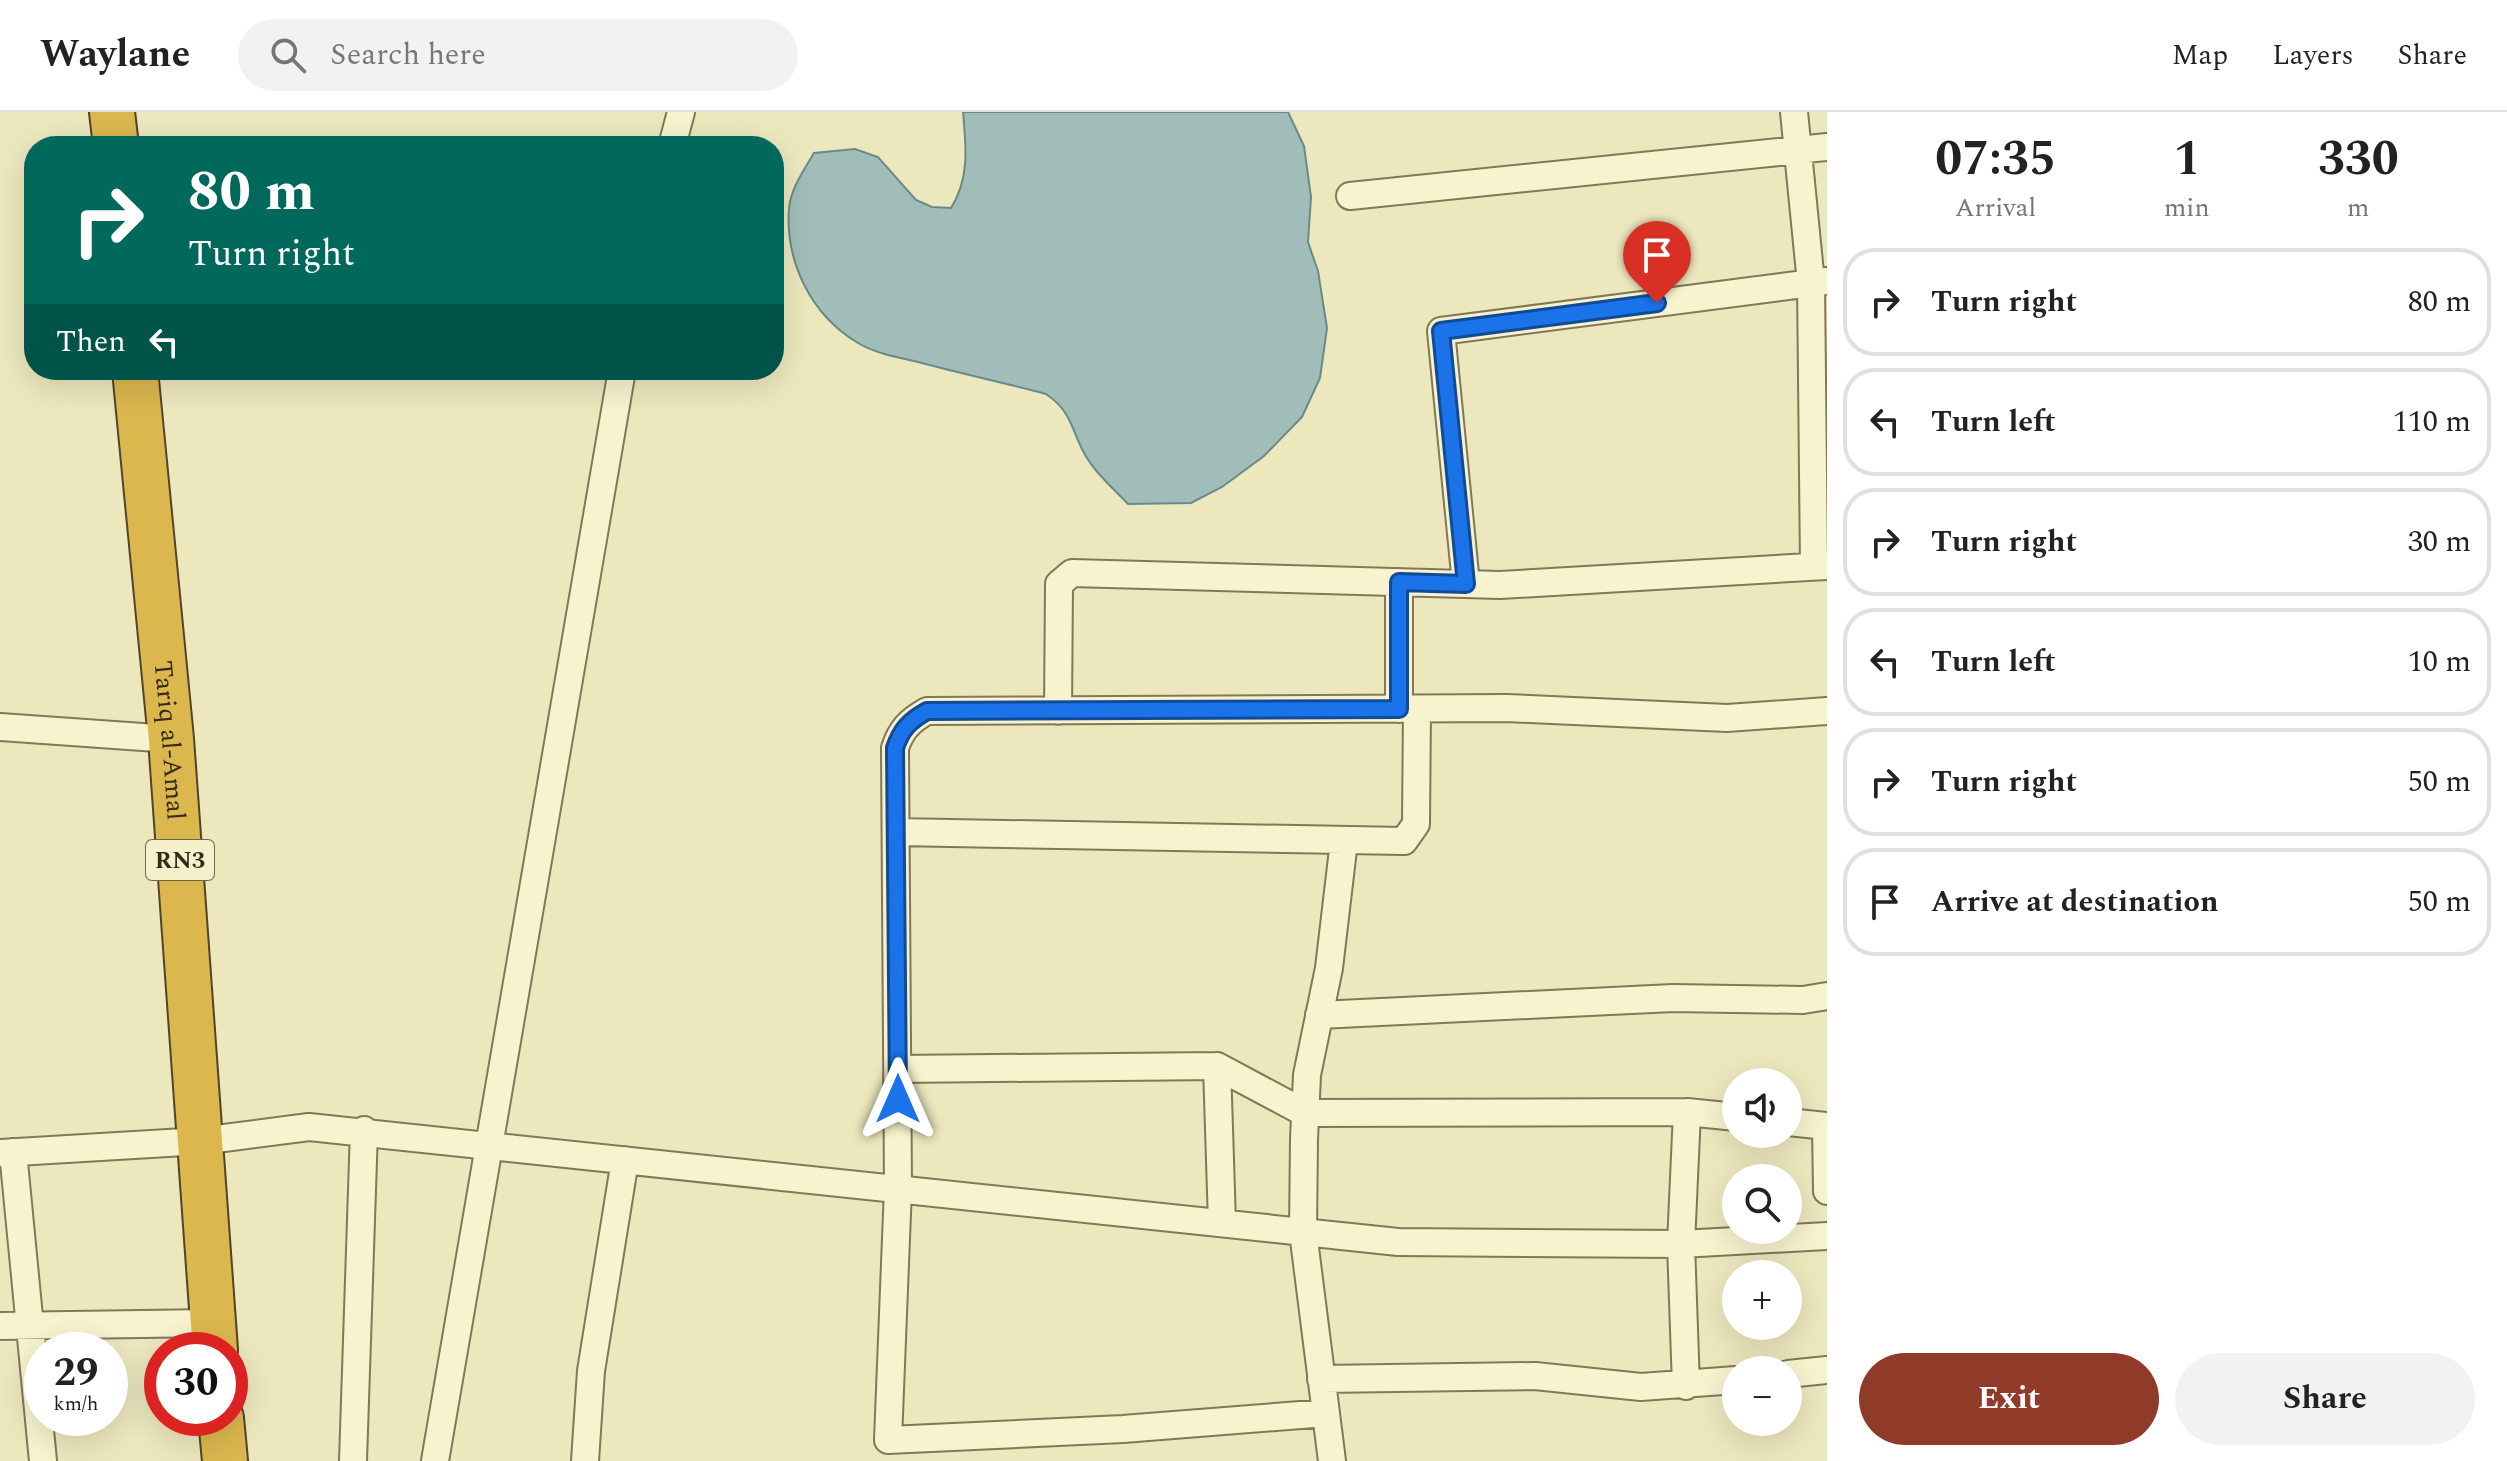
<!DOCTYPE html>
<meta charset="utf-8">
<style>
:root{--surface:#fff;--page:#f2f2f2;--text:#222;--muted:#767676;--line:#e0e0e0;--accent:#903b29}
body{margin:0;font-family:Spectral,serif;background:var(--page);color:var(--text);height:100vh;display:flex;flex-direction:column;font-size:30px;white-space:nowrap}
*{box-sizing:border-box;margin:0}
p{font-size:26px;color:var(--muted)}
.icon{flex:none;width:44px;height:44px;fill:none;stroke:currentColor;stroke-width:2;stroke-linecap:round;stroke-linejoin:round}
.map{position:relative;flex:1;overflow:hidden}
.details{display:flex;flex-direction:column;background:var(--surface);width:680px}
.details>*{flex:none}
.banner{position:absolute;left:24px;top:24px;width:760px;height:244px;border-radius:32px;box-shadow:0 8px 32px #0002;background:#00695c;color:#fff;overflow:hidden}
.controls{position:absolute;left:1722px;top:956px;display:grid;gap:16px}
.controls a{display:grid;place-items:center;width:80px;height:80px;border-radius:50%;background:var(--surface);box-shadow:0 8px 32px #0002;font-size:40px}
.speed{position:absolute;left:24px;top:1220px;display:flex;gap:16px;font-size:40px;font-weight:700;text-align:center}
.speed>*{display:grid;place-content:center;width:104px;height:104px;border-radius:50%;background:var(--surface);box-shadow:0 8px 32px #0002;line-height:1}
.speed small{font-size:20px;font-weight:400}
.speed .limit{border:12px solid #d22;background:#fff;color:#111}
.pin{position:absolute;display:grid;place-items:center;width:68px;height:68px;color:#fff;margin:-82px -34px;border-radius:50% 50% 50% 0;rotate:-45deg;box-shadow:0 0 8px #0007}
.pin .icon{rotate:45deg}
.me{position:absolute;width:88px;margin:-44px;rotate:0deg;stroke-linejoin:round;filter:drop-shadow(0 0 6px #0008)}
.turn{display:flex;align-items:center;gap:28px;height:168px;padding:0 32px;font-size:36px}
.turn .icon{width:104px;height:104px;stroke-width:2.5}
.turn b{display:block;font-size:56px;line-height:68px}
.then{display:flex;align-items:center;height:76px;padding:0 32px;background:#0003;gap:16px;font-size:30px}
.eta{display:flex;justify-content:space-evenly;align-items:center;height:136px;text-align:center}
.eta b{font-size:48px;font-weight:700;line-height:56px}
.action{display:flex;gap:16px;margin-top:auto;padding:16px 32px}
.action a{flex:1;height:92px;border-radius:48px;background:var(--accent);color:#fff;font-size:32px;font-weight:700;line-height:92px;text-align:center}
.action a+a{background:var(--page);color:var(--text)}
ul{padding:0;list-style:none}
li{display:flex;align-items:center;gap:24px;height:108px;margin:0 16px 12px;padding:0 16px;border:4px solid var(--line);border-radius:32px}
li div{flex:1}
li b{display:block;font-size:30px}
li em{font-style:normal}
header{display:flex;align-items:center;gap:48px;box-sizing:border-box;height:112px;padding:0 40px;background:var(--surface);border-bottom:2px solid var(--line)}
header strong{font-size:38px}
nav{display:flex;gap:44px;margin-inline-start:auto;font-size:28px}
.search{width:560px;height:72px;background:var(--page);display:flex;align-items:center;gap:20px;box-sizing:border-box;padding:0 28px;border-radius:44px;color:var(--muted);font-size:30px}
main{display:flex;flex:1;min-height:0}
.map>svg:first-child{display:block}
</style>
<header>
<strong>Waylane</strong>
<div class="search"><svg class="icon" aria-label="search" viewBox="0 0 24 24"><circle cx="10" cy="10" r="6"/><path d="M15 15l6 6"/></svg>Search here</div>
<nav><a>Map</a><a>Layers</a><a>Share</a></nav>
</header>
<main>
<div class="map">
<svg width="1827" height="1349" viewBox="0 0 1827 1349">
<rect width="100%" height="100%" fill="#ece7bd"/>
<path fill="#a1bdba" stroke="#698a88" stroke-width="2" d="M 963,0 L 1288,0 L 1304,34 L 1311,85 L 1308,130 L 1318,159 L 1327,216 L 1320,266 L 1302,305 L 1264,344 L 1222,375 L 1191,391 L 1128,392 C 1113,376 1093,359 1083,339 C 1071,315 1070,298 1046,282 C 1005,271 963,262 922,251 C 901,246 876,242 858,231 C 811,203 785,150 789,96 C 791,76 804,58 814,41 L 855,37 L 878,45 L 916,88 L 932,95 L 951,96 C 970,66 966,34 963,0 Z"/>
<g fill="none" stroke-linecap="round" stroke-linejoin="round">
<g stroke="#837757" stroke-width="30">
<path id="street" d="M 1794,0 L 1811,171 L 1814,454
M 672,34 L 681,0
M 1350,84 L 1827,35
M 1466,472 L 1441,219 L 1827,169
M 1399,597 L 1399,470
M 1058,599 L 1059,472 L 1072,461 L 1500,473 L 1827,454
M 0,615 L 171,627
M 896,720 L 1404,729 L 1416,712 L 1417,597
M 1319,903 L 1673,886 L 1803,888 L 1827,884
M 1217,954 L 1222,1111
M 898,957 L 1217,954 L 1305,1001 L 1687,1000 L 1736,1005
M 1788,1010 L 1827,1014
M 1826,1014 L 1827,1079
M 13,1040 L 43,1349
M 0,1041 L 201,1029 L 309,1015 L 1398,1130 L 1681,1132 L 1827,1124
M 0,1214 L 212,1211
M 1788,1262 L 1827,1258
M 1321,1267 L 1535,1264 L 1641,1275 L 1736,1268
M 1686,1274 L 1681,1132 L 1687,1000
M 1326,1301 L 1123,1317 L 888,1328 L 898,1076 L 895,636 C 901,618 909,609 927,599 L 1507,596 L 1727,606 L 1827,599
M 353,1349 L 364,1018
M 435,1349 L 622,258
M 585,1349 L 591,1259 L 625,1048
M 1332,1349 L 1303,1120 L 1304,1027 L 1307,963 L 1329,856 L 1344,729"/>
</g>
<g stroke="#50442b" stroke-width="48">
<g id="highway">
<path d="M 112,0 L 116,34"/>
<path id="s1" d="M 135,258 L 171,627 L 215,1238"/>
<path d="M 221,1306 L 225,1349"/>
</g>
</g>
<use href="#street" stroke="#f7f3cf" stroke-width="26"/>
<use href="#highway" stroke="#dbb74e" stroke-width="44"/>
</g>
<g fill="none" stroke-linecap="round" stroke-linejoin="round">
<g stroke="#114b97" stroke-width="20">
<path id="route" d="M 898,987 L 895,636 C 901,618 909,609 927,599 L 1399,597 L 1399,470 L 1466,472 L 1441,219 L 1657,191"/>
</g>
<use href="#route" stroke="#1a73e8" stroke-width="14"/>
</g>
<g text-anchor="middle" stroke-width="8" stroke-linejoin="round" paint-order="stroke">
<rect fill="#f4f0cc" stroke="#6d6650" stroke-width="2" x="146" y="728" width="68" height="40" rx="6"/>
<g font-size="24" font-weight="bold" fill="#332b1b">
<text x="180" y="756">RN3</text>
</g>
<g font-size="26" fill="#332b1b" stroke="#f4f0cc">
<text dy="9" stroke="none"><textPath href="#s1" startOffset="372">Tariq al-Amal</textPath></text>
</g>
</g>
</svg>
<div class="controls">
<a><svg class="icon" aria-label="sound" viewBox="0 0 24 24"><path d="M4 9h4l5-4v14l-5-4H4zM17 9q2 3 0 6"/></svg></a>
<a><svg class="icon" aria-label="search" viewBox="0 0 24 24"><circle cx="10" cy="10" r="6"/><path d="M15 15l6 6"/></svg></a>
<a>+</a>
<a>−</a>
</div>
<div class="speed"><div>29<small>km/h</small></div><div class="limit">30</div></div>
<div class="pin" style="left:1657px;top:191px;background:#d93025"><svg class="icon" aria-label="arrive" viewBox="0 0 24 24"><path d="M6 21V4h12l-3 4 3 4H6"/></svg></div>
<svg class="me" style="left:898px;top:987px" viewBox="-20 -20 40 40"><path d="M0-17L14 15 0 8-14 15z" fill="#1a73e8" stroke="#fff" stroke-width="4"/></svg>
<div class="banner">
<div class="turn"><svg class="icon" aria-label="right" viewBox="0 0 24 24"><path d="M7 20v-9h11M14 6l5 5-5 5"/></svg><div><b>80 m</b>Turn right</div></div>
<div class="then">Then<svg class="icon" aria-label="left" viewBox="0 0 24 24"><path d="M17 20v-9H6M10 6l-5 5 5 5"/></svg></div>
</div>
</div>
<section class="details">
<div class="eta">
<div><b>07:35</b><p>Arrival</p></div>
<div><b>1</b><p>min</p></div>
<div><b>330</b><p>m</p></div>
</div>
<ul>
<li><svg class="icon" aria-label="right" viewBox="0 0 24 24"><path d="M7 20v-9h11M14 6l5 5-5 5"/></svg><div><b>Turn right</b></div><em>80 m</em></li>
<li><svg class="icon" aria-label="left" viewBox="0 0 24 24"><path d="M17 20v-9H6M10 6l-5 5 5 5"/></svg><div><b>Turn left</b></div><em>110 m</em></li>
<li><svg class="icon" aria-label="right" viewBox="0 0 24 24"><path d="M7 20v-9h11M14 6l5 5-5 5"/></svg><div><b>Turn right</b></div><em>30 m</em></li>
<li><svg class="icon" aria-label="left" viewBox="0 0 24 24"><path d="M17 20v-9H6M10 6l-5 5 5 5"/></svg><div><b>Turn left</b></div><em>10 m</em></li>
<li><svg class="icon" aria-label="right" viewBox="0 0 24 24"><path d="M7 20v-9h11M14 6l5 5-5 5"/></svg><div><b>Turn right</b></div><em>50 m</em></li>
<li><svg class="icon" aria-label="arrive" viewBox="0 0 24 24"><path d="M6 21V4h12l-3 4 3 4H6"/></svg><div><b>Arrive at destination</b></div><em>50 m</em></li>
</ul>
<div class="action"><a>Exit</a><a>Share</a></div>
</section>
</main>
